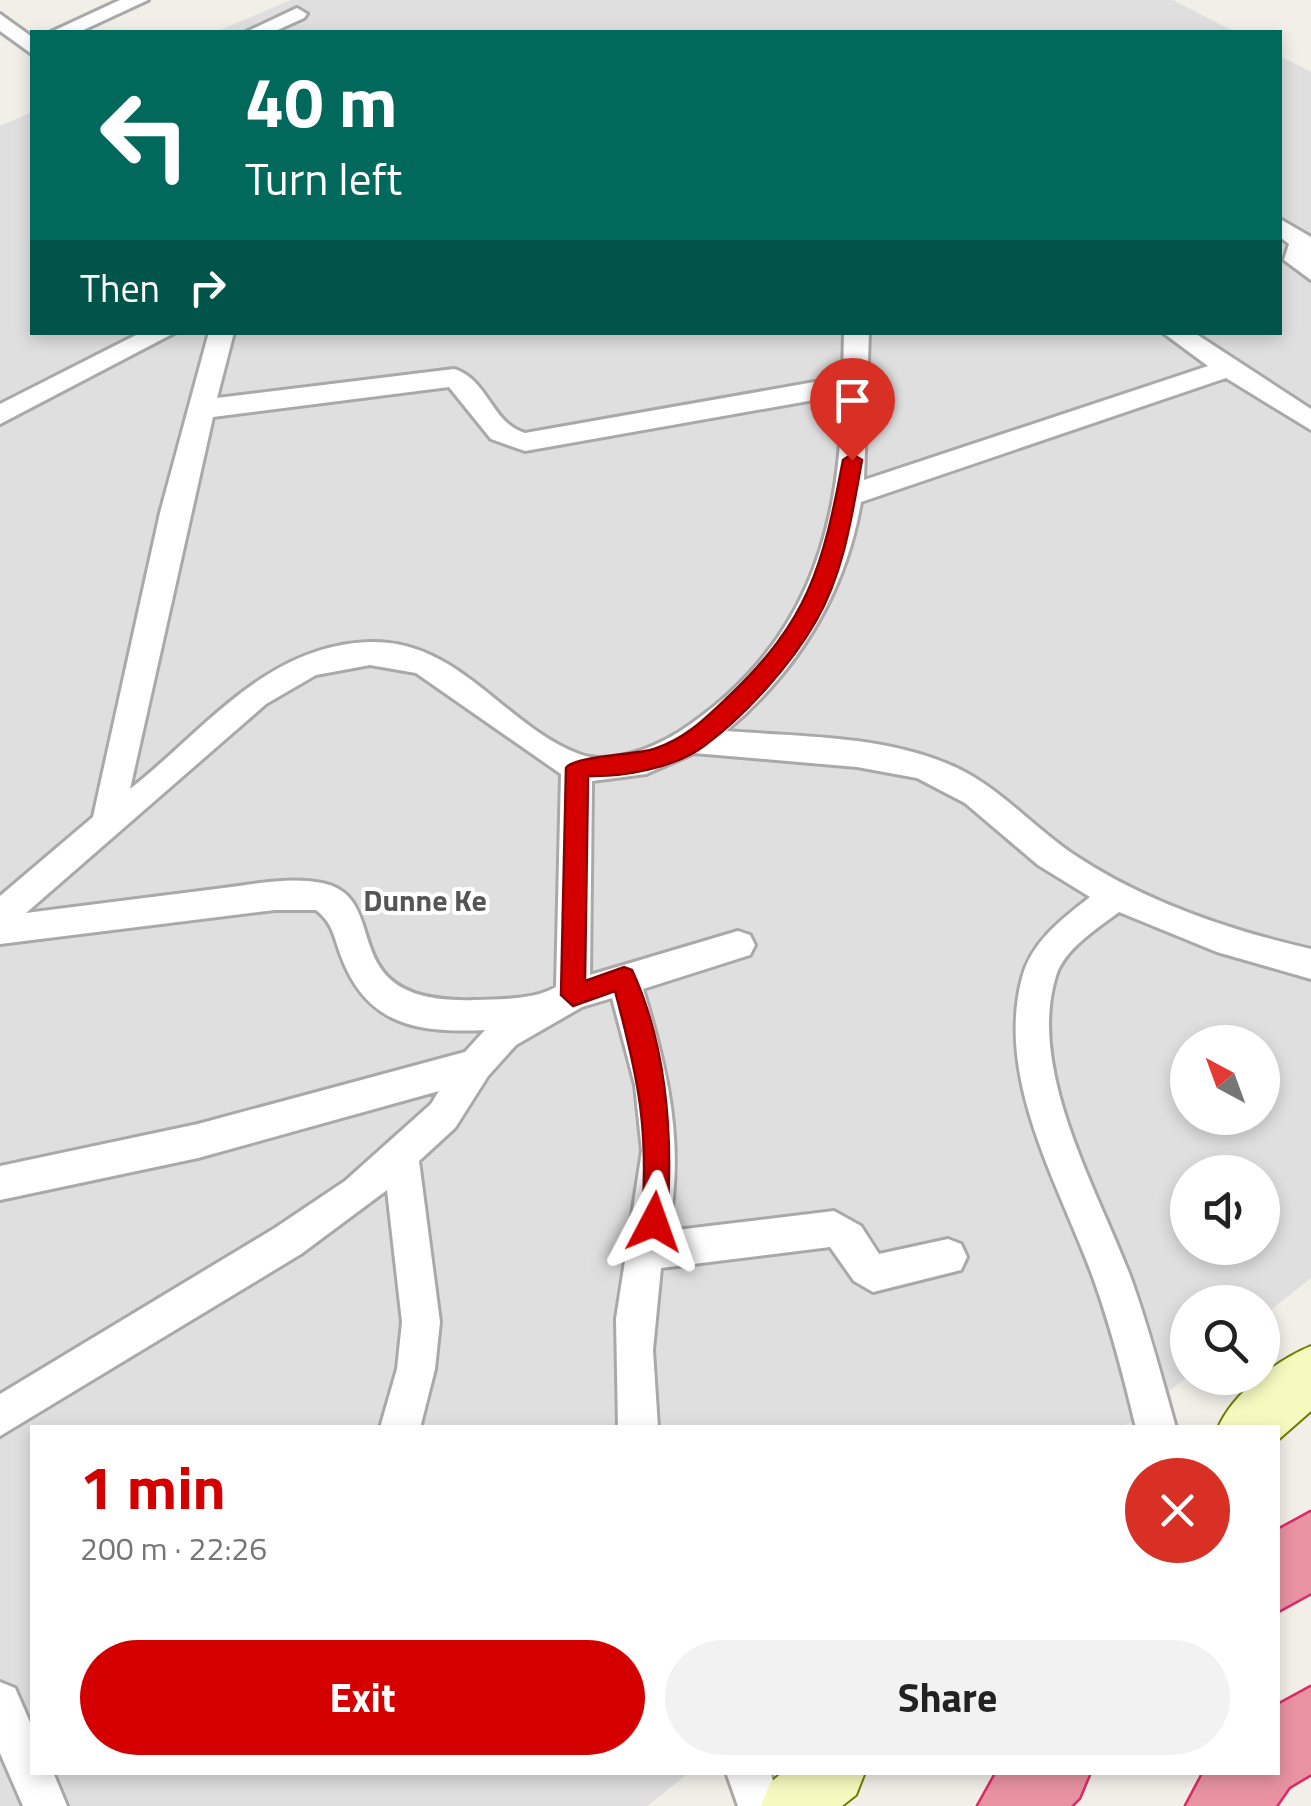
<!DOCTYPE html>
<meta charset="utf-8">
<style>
:root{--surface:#fff;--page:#f2f2f2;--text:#222;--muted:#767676;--accent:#d40000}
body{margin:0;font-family:"Titillium Web",sans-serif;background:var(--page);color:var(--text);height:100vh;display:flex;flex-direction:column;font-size:38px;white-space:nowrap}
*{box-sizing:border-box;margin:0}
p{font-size:32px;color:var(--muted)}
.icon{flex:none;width:55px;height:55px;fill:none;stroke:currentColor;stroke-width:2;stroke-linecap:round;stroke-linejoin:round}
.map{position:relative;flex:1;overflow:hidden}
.side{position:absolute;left:30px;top:1425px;width:1250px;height:350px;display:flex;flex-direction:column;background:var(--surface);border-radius:0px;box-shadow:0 5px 15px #0003}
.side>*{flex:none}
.guide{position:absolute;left:30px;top:30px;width:1252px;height:305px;border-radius:0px;box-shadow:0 5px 15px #0003;background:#00695c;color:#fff;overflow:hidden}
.needle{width:65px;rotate:319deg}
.controls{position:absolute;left:1170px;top:1025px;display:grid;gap:20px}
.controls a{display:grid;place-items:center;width:110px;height:110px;border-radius:50%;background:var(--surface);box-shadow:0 5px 15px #0003;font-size:50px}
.pin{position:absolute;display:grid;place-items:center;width:85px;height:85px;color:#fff;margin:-102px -42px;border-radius:50% 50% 50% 0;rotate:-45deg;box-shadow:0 0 10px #0007}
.pin .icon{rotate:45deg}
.me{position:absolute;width:110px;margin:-55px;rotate:4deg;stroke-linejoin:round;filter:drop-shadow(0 0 8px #0008)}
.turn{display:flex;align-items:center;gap:35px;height:210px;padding:0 50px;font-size:45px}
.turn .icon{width:130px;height:130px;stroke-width:2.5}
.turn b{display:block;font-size:70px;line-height:85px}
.then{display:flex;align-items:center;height:95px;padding:0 50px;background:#0003;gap:20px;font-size:38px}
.round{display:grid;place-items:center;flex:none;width:105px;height:105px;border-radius:52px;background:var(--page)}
.overview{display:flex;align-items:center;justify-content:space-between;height:170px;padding:0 50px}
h1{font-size:60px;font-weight:700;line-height:75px;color:var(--accent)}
.action{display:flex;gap:20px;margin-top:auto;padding:20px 50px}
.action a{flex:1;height:115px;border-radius:60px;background:var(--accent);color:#fff;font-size:40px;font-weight:700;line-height:115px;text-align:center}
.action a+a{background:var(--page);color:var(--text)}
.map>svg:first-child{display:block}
</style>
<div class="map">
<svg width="1311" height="1806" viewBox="0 0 1311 1806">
<rect width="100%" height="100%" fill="#f2efe9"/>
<path fill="#e0dfdf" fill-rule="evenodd" d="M 291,0 L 1173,0 L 1235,32 L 215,32 Z
M 1280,56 L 1311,72 L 1311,1278 L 1263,1316 L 1262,1302 L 1188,1302 L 1187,1377 L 1124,1427 L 32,1428 L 32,1772 L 689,1773 L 647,1806 L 0,1806 L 0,126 L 32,112 L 32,332 L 1280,332 ZM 1188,1042 L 1262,1042 L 1262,1118 L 1188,1118 ZM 1188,1172 L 1262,1172 L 1262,1248 L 1188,1248 Z"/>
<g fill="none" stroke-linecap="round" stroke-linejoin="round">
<g stroke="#a9a9a9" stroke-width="6">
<path id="street" d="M 120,0 L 148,0 L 79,32 L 51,32 Z
M 297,8 L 307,14 L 304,18 L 273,32 L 246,32 Z
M 0,14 L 32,37 L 32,54 L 0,31 Z
M 1280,219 L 1311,237 L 1311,280 L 1284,260 L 1289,244 L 1280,237 Z
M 142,332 L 176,332 L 0,424 L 0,404 Z
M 209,332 L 234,332 L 217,398 L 454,369 C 488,379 491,423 525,433 L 843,377 L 844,332 L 869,332 L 864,480 L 1208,366 L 1162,332 L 1193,332 L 1311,409 L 1311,430 L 1226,378 L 861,502 C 845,595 797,671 726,731 C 801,737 888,735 957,768 C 1001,789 1033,827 1073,854 C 1143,901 1228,930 1311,949 L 1311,979 L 1217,952 L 1119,912 C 1098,928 1064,949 1056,976 C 1026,1071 1100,1194 1132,1281 C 1149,1329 1162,1378 1176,1428 L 1136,1428 C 1124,1378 1111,1328 1094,1280 C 1060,1186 995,1080 1022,978 C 1031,942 1062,919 1090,897 L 1038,865 L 965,803 L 917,778 L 857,767 L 694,753 L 646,774 L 592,781 L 590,975 L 738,931 L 750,935 L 755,945 L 750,955 L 643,989 C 668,1072 685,1145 668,1231 L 834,1211 L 861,1226 L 879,1254 L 948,1239 L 961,1244 L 967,1257 L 961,1270 L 873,1292 L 854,1281 L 830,1247 L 661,1268 L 653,1350 L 658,1428 L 618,1428 L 616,1319 L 642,1151 L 635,1085 L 612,998 L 582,1007 L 516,1045 L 488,1076 L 455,1128 L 419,1161 L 440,1322 L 435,1369 L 420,1428 L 380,1428 L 397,1369 L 402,1322 L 387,1190 L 301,1254 L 0,1436 L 0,1394 L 275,1228 L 345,1181 L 431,1104 L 439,1091 L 198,1158 L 0,1200 L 0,1166 L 198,1124 L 465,1052 L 485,1030 C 418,1033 367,1026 341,956 C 334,937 333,923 316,910 L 275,910 L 0,944 L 0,896 L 93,817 L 160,513 ZM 449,387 L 491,439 L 525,451 L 842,395 C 841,537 802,652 679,732 C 653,748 610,766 579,754 C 503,725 459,639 369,642 C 265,646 205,730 130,789 L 213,417 ZM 370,665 L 416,673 L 561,774 L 556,987 C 533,1000 502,999 475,1000 C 328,1005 396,898 322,883 C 289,876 249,885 216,889 C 152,897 89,905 26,913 L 266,704 L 316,675 Z
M 0,1682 L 15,1688 L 32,1727 L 32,1772 L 53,1772 L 67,1806 L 23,1806 L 0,1753 Z
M 726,1772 L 770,1772 L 782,1806 L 738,1806 Z"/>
</g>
<g stroke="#707d05" stroke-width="4">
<path id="secondary" d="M 1311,1346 L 1311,1411 L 1278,1440 L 1278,1428 L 1218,1428 C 1233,1393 1277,1360 1311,1346 Z
M 783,1772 L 865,1772 L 856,1795 L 842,1806 L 761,1806 L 770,1783 Z"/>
</g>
<g stroke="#dc2a67" stroke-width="5">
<path id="highway" d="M 1311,1512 L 1311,1593 L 1278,1611 L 1278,1530 Z
M 1311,1687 L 1311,1774 L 1289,1787 L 1276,1806 L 1186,1806 L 1204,1772 L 1278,1772 L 1278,1705 Z
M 997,1772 L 1090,1772 L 1079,1798 L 1071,1806 L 978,1806 Z"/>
</g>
<use href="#street" fill="#fff" fill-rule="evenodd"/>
<use href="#secondary" fill="#f7fabf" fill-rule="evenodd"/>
<use href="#highway" fill="#e892a2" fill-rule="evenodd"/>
</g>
<path fill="#d40000" stroke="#8a0000" stroke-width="2.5" d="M 852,454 L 862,460 C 852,515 844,572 816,621 C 791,665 745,716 704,746 C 674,768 624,777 588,776 L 585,981 L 624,967 L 632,970 C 668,1048 673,1139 667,1222 L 664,1231 L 654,1235 L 645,1231 L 642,1222 C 649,1130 639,1080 615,991 L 573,1006 L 561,995 L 566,768 C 573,756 635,755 654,749 C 685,739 705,719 728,697 C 809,620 823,567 843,460 Z"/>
<g text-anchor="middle" stroke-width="8" stroke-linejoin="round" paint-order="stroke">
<g font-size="30" font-weight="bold" fill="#555" stroke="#fff">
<text x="425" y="911">Dunne Ke</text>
</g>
</g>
</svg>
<div class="controls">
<a><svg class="needle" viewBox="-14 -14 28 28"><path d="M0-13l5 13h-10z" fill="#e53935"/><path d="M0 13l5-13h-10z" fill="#767676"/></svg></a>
<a><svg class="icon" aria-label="sound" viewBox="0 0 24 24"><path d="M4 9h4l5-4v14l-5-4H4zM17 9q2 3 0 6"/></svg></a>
<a><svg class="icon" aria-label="search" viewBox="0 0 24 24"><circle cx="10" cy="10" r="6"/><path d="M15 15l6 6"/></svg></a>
</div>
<div class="pin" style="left:852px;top:460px;background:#d93025"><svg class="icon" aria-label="arrive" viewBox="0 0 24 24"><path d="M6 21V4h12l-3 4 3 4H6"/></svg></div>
<svg class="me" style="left:654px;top:1222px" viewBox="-20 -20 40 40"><path d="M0-17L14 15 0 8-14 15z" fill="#d40000" stroke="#fff" stroke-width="4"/></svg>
<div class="guide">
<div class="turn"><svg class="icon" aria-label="left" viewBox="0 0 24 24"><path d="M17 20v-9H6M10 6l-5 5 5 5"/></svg><div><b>40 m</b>Turn left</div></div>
<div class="then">Then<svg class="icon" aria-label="right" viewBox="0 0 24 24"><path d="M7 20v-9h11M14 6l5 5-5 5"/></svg></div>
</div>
<section class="side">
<div class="overview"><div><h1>1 min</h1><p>200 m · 22:26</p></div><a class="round" style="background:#d93025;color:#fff"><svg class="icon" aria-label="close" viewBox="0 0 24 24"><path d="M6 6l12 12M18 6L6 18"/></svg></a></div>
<div class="action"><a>Exit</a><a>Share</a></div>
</section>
</div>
